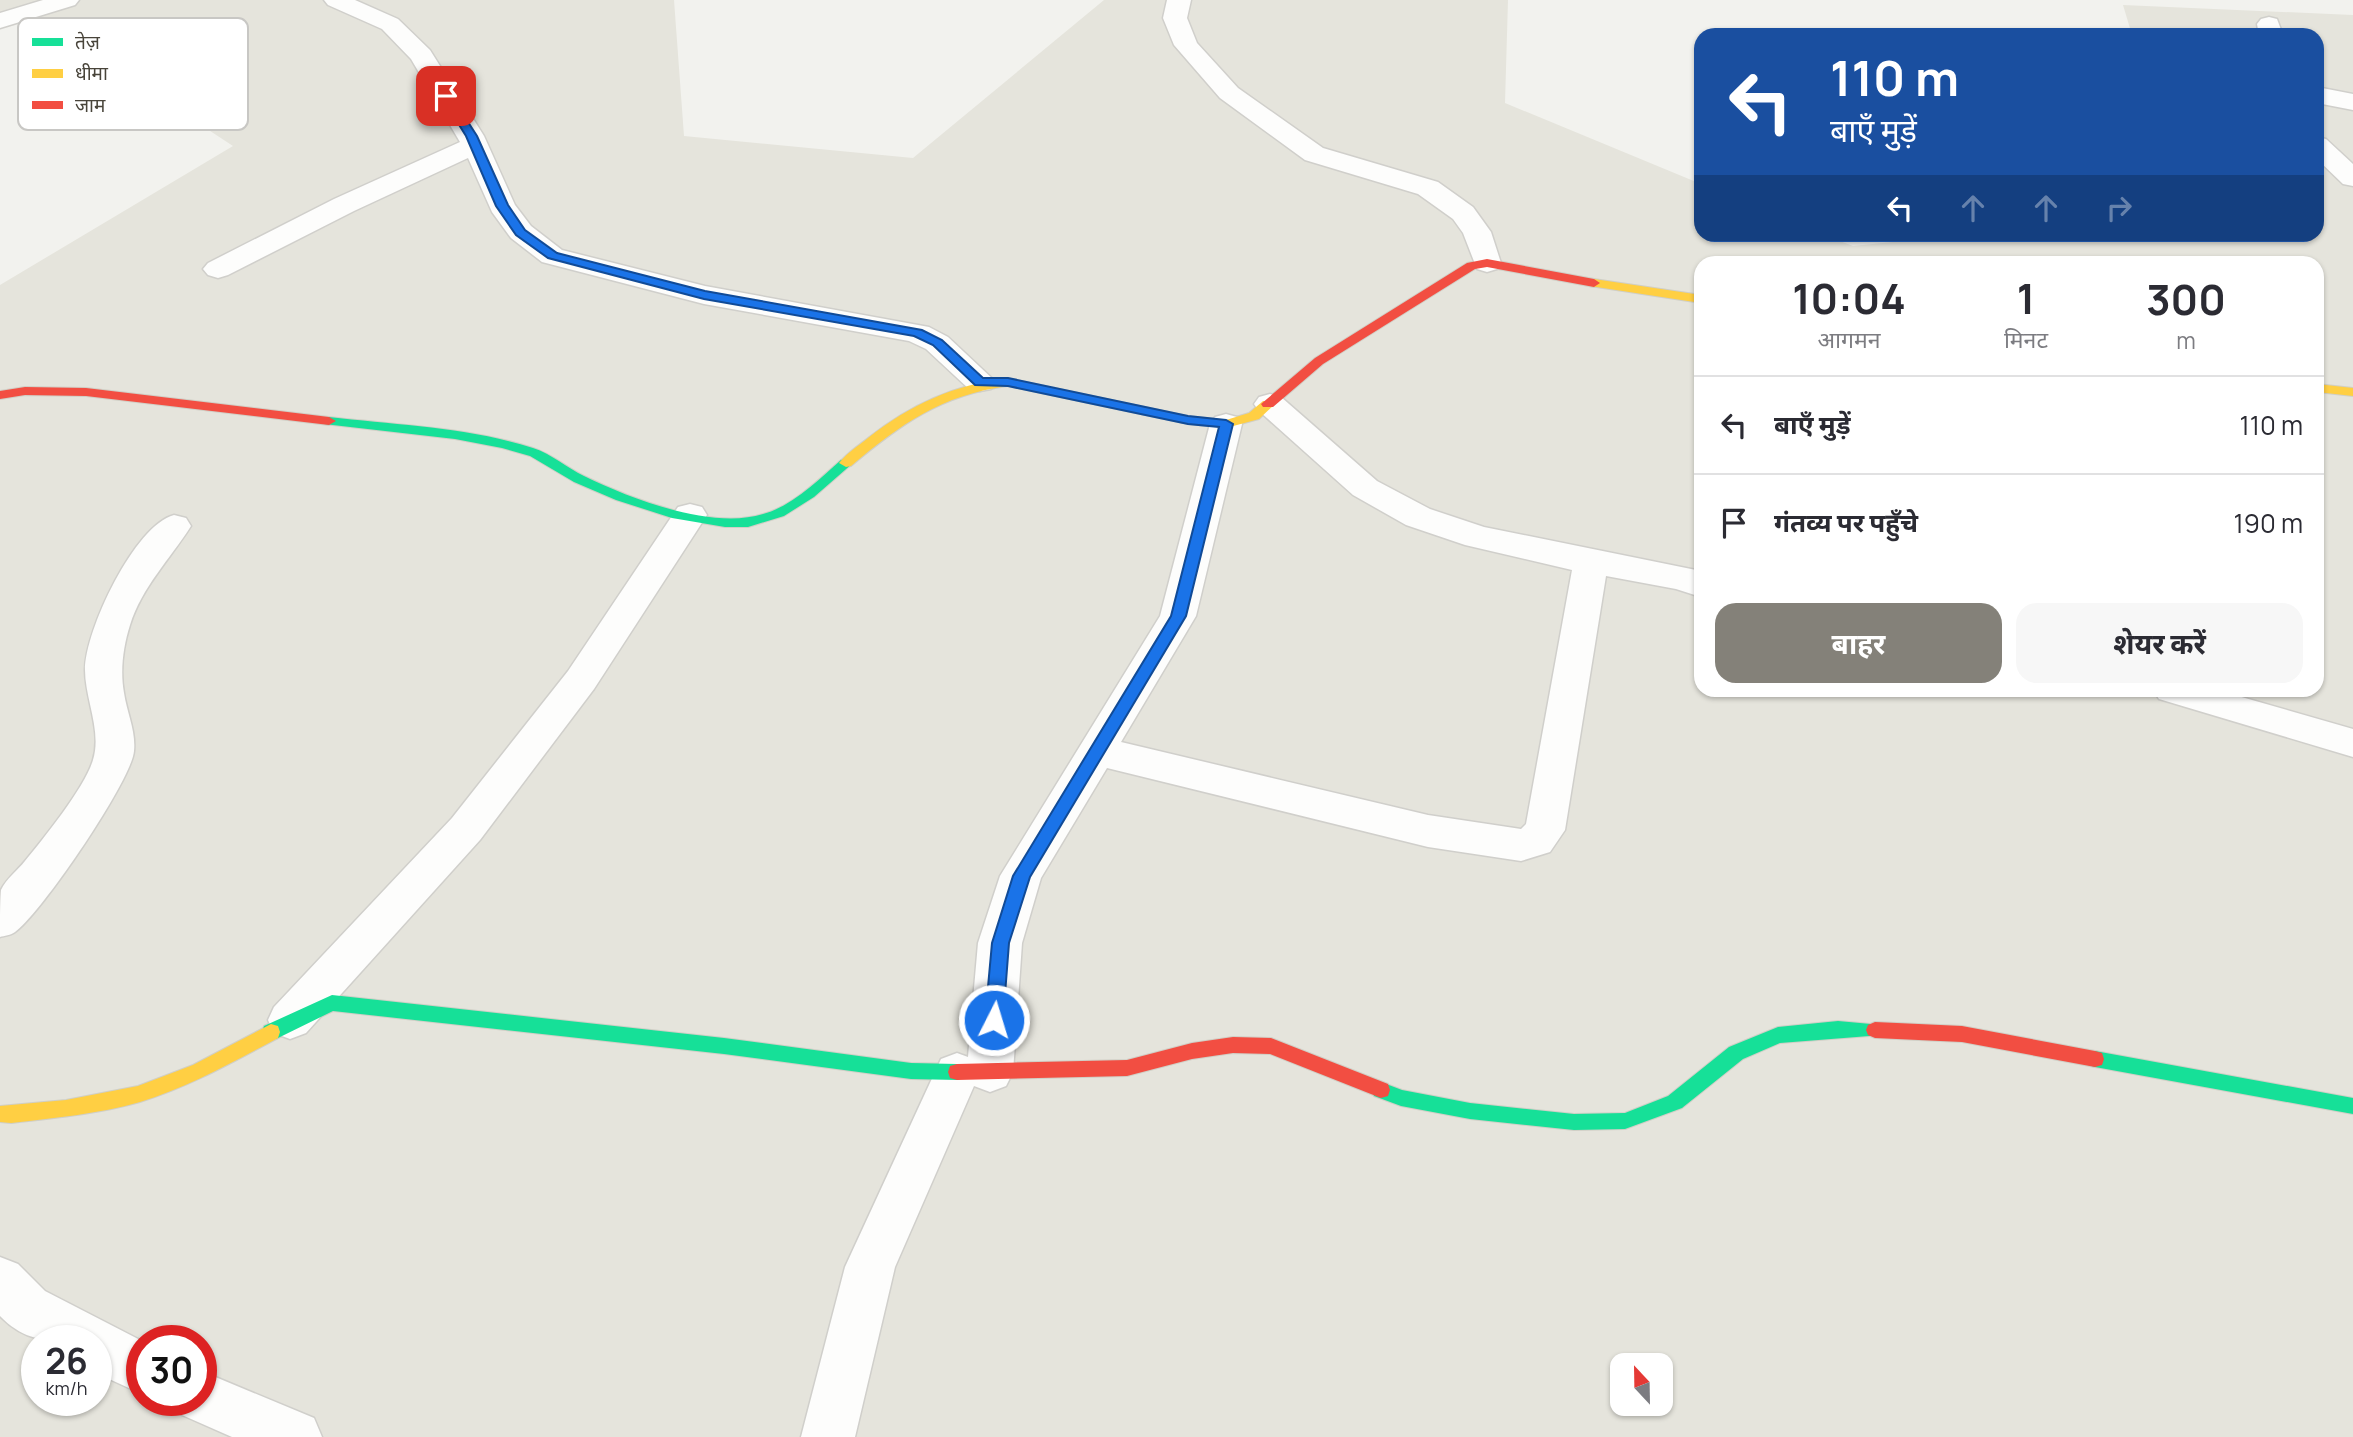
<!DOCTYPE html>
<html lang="hi">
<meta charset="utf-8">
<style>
:root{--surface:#fff;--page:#f7f7f7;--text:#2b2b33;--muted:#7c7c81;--line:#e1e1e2;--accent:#848179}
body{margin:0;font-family:Manrope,"Noto Sans Devanagari",sans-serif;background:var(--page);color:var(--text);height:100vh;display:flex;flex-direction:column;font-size:26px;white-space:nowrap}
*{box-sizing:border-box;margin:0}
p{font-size:23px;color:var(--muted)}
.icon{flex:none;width:38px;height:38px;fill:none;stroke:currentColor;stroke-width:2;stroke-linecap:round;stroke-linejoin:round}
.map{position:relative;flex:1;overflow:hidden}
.details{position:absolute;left:1694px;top:256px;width:630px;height:441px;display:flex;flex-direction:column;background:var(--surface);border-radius:21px;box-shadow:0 2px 5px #0004}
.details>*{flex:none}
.hud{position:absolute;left:1694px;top:28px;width:630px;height:214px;border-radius:21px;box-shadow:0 2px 5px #0004;background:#1a4fa0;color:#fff;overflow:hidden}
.needle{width:46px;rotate:338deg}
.tools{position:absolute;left:1610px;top:1353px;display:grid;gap:14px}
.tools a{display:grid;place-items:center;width:63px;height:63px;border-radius:14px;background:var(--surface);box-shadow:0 2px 5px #0004;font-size:35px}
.speed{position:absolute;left:21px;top:1325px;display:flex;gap:14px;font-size:35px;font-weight:700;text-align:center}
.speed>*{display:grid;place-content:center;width:91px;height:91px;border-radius:50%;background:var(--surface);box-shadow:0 2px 5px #0004;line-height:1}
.speed small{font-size:18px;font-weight:400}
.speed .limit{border:10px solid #d22;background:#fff;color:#111}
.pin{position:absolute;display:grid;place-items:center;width:60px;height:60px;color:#fff;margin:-30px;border-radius:14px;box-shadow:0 4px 10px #0006}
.me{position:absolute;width:77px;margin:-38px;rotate:5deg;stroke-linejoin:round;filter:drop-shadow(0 0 5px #0008)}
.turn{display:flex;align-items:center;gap:24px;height:147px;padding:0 21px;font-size:32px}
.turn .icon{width:91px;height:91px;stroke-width:2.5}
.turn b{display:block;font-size:49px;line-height:60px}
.lanes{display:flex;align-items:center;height:66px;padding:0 21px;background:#0003;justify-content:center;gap:35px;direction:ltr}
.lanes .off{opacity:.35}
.eta{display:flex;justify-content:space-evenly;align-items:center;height:119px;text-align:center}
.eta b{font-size:42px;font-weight:700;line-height:49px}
.primary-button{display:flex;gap:14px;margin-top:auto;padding:14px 21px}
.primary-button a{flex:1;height:80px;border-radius:21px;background:var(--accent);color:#fff;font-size:28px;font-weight:700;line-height:80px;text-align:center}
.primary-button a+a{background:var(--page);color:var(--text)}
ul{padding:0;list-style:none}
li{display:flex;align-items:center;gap:21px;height:98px;padding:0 21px;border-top:2px solid var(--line)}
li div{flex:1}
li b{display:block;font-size:26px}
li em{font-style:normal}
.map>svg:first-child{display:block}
</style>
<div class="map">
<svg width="2353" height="1437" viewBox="0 0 2353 1437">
<rect width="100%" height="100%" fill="#f2f2ee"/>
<path fill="#e5e4dc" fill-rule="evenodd" d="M 0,0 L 674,0 L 684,136 L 913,158 L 1104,0 L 1508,0 L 1505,103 L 1701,184 L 1701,234 L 1824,235 L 1853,246 L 1972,234 L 2317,234 L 2317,35 L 2132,35 L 2123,5 L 2353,15 L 2353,1437 L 0,1437 L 0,285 L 233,146 L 41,20 L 0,13 ZM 1701,262 L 2317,262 L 2317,690 L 1701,690 ZM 37,1340 L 96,1340 L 96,1400 L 37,1400 ZM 142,1340 L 201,1340 L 201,1400 L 142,1400 ZM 1622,1365 L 1661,1365 L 1661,1404 L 1622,1404 Z"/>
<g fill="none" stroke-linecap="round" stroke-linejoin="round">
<g stroke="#d0cfcb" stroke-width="3">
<path id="street" d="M 43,0 L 79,0 L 75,5 L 0,28 L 0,13 Z
M 324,0 L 355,0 L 398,19 L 430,50 L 484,136 L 515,205 L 531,226 L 562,250 L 705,286 L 929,327 L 948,337 L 996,382 L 991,389 L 980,391 L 969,389 L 926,349 L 909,341 L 704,304 L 542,262 L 511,238 L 492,212 L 468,158 L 354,211 L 228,275 L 218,278 L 208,275 L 203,269 L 208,263 L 334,199 L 460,142 L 411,59 L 382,29 L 328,5 Z
M 1167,0 L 1191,0 L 1187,18 L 1197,43 L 1238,88 L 1323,148 L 1438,182 L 1473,207 L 1491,232 L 1501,263 L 1497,269 L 1487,272 L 1477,269 L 1463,233 L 1453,219 L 1418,194 L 1305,160 L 1220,98 L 1174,45 L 1163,18 Z
M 2269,17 L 2277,19 L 2283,35 L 2259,35 L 2257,24 L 2261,19 Z
M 2317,87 L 2353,94 L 2353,110 L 2317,103 Z
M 2317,137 L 2326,139 L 2353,164 L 2353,186 L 2343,184 L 2317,159 Z
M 1270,394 L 1281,397 L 1377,481 L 1430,509 L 1484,527 L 1696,570 L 1701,572 L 1701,597 L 1676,589 L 1606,576 L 1565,830 L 1550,852 L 1521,861 L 1428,847 L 1107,768 L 1041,878 L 1022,943 L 1013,1072 L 1006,1086 L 990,1092 L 974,1086 L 895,1267 L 855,1437 L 801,1437 L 845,1267 L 941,1059 L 957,1053 L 968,1057 L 978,943 L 1000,876 L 1160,616 L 1210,424 L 1215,417 L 1226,414 L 1237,417 L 1242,424 L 1196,616 L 1121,742 L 1428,815 L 1521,829 L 1526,824 L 1572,570 L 1465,545 L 1406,525 L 1353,495 L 1259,411 L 1254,404 L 1259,397 Z
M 690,504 L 702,507 L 707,515 L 594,689 L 480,840 L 306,1033 L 290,1039 L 274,1033 L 268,1020 L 274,1007 L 452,818 L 568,671 L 678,507 Z
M 174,515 L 186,518 L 191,526 C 170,559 142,587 130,625 C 123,647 120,671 124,693 C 127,713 136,731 134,751 C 132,780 40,915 15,932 C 11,935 4,936 0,937 C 0,925 0,900 1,890 C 6,879 18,870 25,861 C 44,838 85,787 93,760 C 102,731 85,699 85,670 C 85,630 135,525 174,515 Z
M 2153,690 L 2217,690 L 2353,729 L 2353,757 L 2159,699 Z
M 0,1257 L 18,1264 L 45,1291 L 142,1341 L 142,1394 L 96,1373 L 96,1340 C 57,1340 30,1347 0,1316 Z
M 201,1371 L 314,1418 L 322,1437 L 232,1437 L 182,1415 L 176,1400 L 201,1400 Z"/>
</g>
<g stroke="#d0cfc6" stroke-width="2">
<path id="fast" d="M 329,417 C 397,425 468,427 533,448 C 552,454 567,468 584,476 C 631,499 712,530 763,514 C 793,506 818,480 841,460 L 846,459 L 853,463 L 814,497 L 784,516 L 748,527 L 725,527 L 672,518 L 616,500 L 574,482 L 530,456 L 502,448 L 455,439 L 324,424 L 324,418 Z
M 332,995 L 724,1038 L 911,1063 L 957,1064 L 964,1066 L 966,1072 L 964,1078 L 957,1080 L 911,1079 L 724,1054 L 333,1011 L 278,1038 L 271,1040 L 264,1038 L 262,1032 L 264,1026 Z
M 1838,1021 L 1882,1025 L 1884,1030 L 1882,1035 L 1780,1043 L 1743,1059 L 1682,1108 L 1625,1129 L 1574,1130 L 1470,1119 L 1401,1106 L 1374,1096 L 1372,1090 L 1374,1084 L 1381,1082 L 1402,1090 L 1470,1103 L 1574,1114 L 1625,1113 L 1668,1096 L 1729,1047 L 1778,1027 Z
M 2095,1051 L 2353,1098 L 2353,1114 L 2095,1067 L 2088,1065 L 2086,1059 L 2088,1053 Z"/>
</g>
<g stroke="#d0cfc6" stroke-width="2">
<path id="slow" d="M 1594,279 L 1701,295 L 1701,303 L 1590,286 L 1590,280 Z
M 1008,378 L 1188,416 L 1226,420 L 1249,413 L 1263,401 L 1273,401 L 1275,404 L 1259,419 L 1226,428 L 1188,424 L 1008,386 C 941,395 901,424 851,466 L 846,467 L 839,463 C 847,453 858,446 868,438 C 911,404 954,385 1008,378 Z
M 2317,384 L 2353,388 L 2353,396 L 2317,392 Z
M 271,1024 L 278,1026 L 280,1032 L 278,1038 C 233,1062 189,1087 140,1102 C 98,1114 54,1118 11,1123 L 0,1122 L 0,1106 L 66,1100 L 138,1086 L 193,1065 Z"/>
</g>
<g stroke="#d0cfc6" stroke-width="2">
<path id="jam" d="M 1487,259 L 1594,279 L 1600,283 L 1594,287 L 1487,267 L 1475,269 L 1323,364 L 1273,407 L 1263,407 L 1261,404 L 1315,358 L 1467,263 Z
M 25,387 L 86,388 L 329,417 L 336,421 L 329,425 L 86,396 L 25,395 L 0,399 L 0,391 Z
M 1875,1022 L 1962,1026 L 2095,1051 L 2102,1053 L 2104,1059 L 2102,1065 L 2095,1067 L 1962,1042 L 1875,1038 L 1868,1035 L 1866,1030 L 1868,1025 Z
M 1233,1037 L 1271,1038 L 1388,1084 L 1390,1090 L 1388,1096 L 1381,1098 L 1270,1054 L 1233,1053 L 1192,1059 L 1127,1076 L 957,1080 L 950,1078 L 948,1072 L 950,1066 L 957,1064 L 1127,1060 L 1192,1043 Z"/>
</g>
<use href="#street" fill="#fdfdfc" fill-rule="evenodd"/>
<use href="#fast" fill="#16e098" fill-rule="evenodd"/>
<use href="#slow" fill="#ffcf43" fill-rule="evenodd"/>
<use href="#jam" fill="#f24e42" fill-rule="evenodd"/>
</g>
<path fill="#1a73e8" stroke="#114b97" stroke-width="2" d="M 443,94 L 450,94 L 477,136 L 508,205 L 525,230 L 557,253 L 705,291 L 922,330 L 942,340 L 983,378 L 1008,378 L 1188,416 L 1226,420 L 1233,424 L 1186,616 L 1030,877 L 1009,943 L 1003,1020 L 1001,1026 L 994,1028 L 987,1026 L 985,1020 L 992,943 L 1013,876 L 1171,616 L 1219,427 L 1188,424 L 1008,386 L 975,385 L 933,345 L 914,336 L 704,299 L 548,258 L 516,235 L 496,206 L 466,136 L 441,96 Z"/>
<rect x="18" y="18" width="230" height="112" rx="10" fill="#fff" stroke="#c8c7c4" stroke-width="2"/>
<rect x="32" y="38" width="31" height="8" fill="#16e098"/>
<rect x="32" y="69" width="31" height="9" fill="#ffcf43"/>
<rect x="32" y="101" width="31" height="8" fill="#f24e42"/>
<g font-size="19" fill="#48443a">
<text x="75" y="49">तेज़</text>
<text x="75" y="80">धीमा</text>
<text x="75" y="112">जाम</text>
</g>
</svg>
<div class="tools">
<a><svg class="needle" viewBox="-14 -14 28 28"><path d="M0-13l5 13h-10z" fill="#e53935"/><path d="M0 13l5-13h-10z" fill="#7c7c81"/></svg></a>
</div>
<div class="speed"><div>26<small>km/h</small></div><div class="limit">30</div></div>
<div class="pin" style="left:446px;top:96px;background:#d93025"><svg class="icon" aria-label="arrive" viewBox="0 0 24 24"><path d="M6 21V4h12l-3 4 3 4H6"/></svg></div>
<svg class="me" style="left:994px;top:1020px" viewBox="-20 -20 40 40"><circle r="17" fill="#1a73e8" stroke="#fff" stroke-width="3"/><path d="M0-11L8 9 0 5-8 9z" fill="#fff"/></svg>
<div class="hud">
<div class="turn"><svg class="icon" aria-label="left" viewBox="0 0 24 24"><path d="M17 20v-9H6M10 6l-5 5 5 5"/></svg><div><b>110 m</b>बाएँ मुड़ें</div></div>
<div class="lanes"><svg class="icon" aria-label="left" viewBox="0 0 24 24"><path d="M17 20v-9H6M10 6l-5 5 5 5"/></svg><svg class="icon off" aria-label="ahead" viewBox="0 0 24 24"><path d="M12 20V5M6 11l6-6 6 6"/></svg><svg class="icon off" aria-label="ahead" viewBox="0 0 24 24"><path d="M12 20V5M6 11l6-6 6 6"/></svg><svg class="icon off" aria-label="right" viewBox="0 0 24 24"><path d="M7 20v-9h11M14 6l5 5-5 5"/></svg></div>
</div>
<section class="details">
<div class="eta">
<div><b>10:04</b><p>आगमन</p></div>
<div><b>1</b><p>मिनट</p></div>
<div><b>300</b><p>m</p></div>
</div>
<ul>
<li><svg class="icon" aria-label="left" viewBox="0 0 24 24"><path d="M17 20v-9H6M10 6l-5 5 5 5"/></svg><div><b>बाएँ मुड़ें</b></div><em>110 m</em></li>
<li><svg class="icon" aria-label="arrive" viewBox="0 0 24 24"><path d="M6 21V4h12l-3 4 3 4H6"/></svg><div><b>गंतव्य पर पहुँचे</b></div><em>190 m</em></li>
</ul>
<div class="primary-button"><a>बाहर</a><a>शेयर करें</a></div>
</section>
</div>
